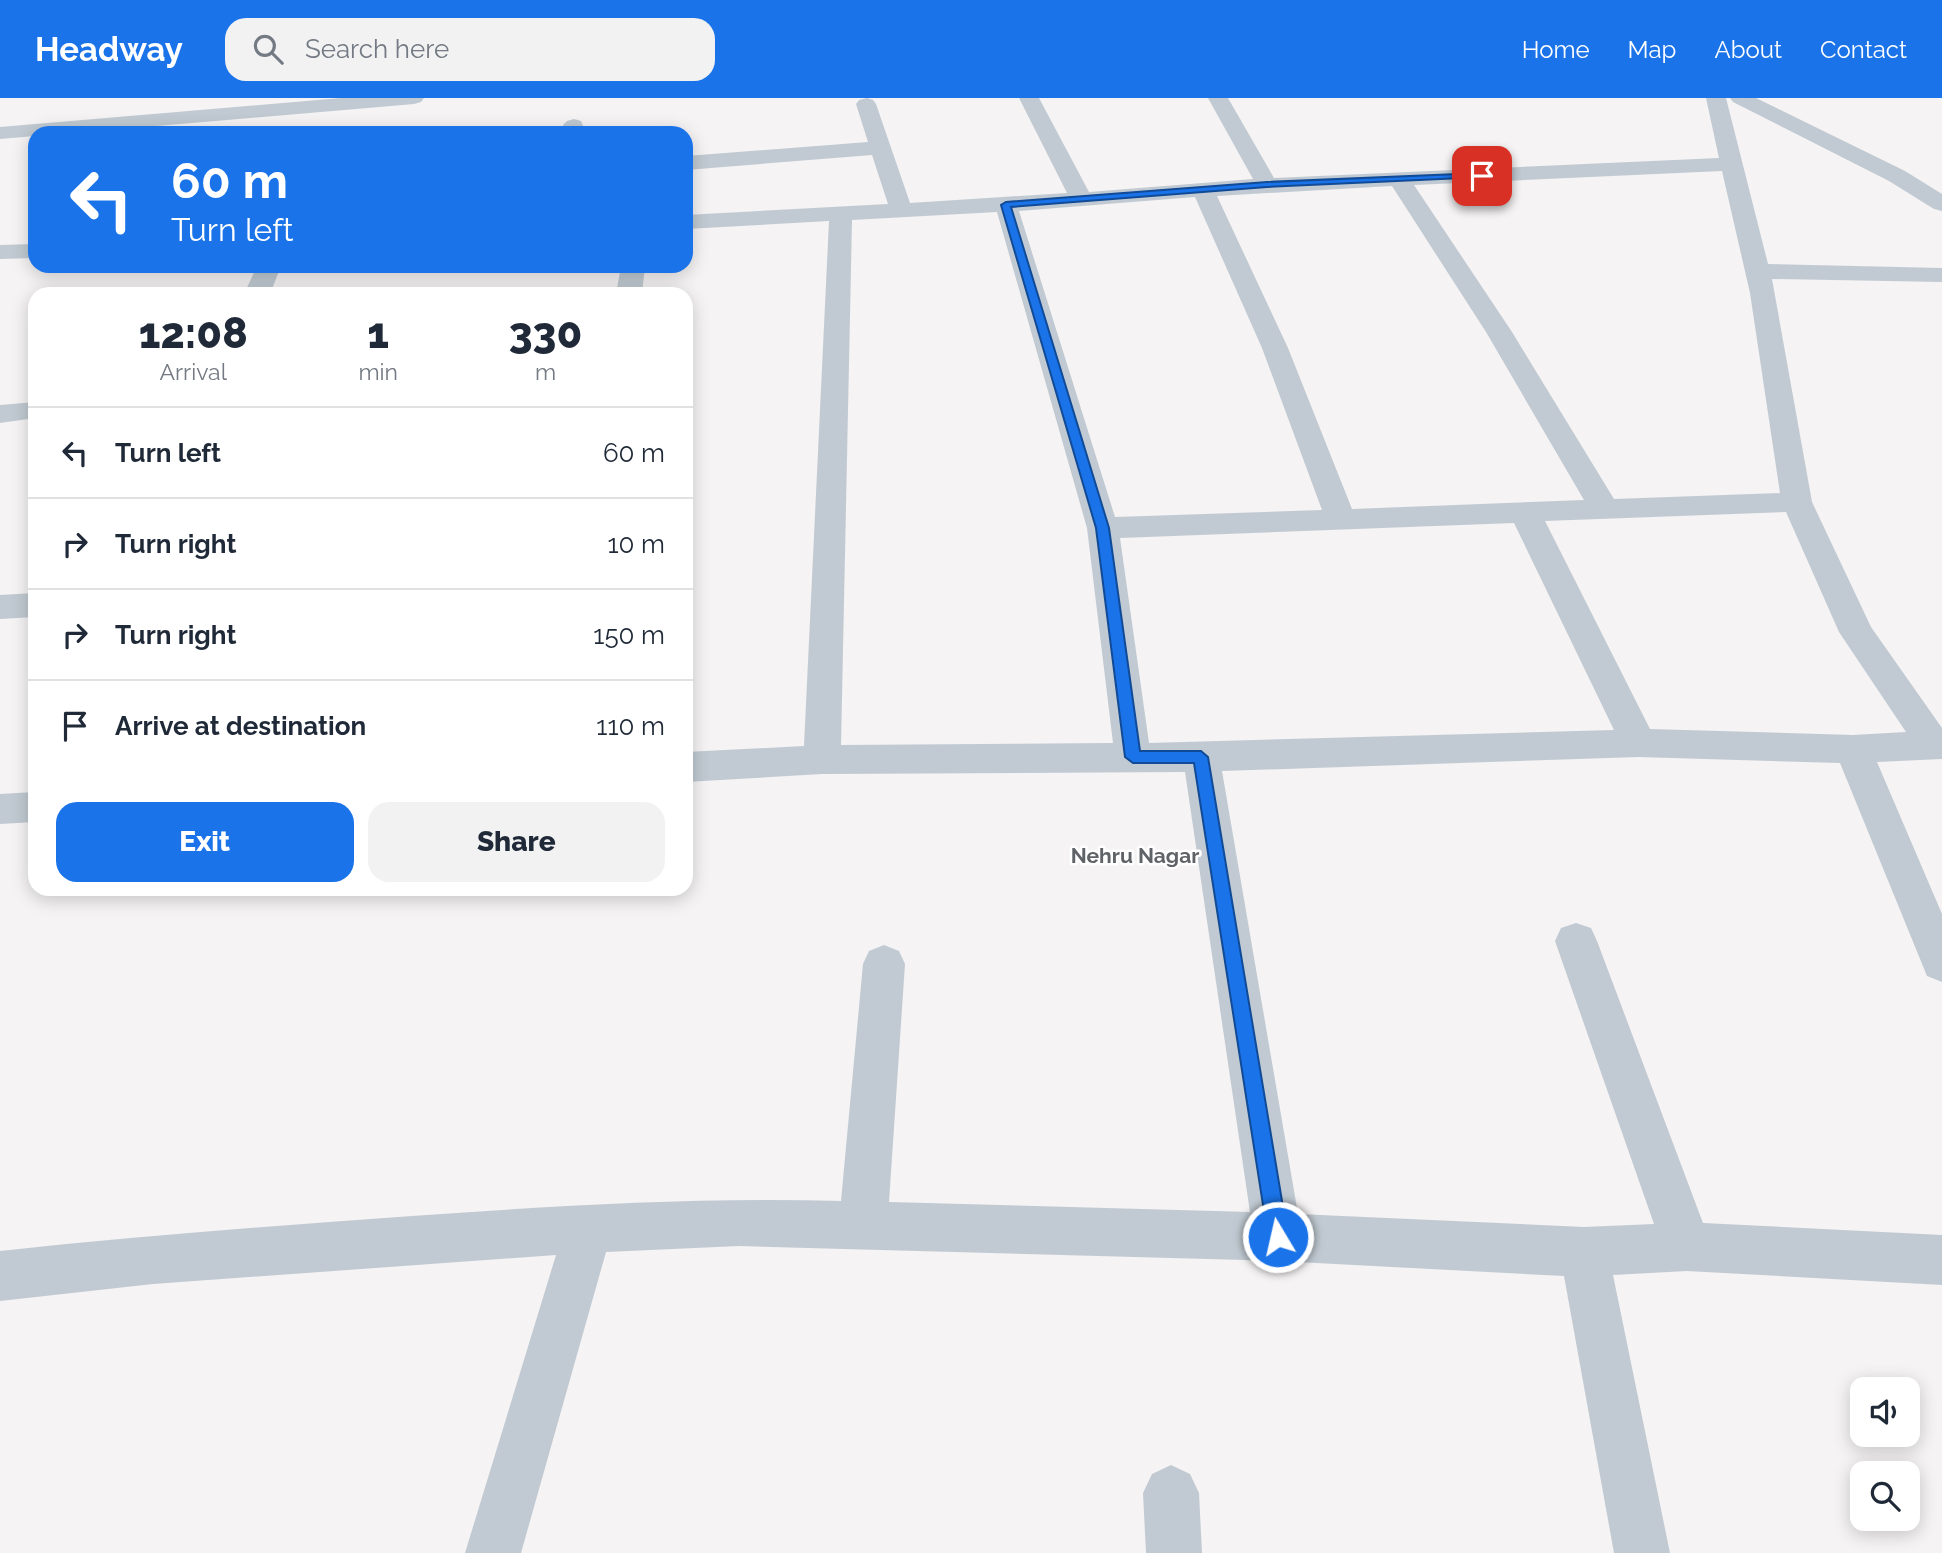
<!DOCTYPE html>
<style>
:root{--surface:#fff;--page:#f2f2f3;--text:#1f2937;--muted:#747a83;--line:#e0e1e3;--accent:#1a73e8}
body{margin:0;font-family:Raleway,sans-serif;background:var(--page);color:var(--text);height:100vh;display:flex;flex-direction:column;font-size:26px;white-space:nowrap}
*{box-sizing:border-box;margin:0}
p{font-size:23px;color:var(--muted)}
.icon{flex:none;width:38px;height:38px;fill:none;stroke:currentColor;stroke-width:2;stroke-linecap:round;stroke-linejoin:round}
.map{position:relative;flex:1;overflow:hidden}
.sheet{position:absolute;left:28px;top:189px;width:665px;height:609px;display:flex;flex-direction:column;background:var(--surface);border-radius:21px;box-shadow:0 4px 18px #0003}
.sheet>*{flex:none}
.guide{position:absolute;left:28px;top:28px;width:665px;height:147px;border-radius:21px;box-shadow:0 4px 18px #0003;background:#1a73e8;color:#fff;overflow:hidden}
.buttons{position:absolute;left:1850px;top:1279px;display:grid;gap:14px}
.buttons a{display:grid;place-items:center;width:70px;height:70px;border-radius:14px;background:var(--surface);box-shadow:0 4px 18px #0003;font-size:35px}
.pin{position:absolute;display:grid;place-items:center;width:60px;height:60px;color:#fff;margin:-30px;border-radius:14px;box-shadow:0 4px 10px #0006}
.me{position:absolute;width:77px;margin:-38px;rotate:351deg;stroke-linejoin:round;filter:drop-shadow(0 0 5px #0008)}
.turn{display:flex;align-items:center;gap:24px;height:147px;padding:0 28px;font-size:32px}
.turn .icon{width:91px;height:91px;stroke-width:2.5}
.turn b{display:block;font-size:49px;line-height:60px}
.eta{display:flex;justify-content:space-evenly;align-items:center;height:119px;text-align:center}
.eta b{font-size:42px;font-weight:800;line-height:49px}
.cta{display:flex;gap:14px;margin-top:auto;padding:14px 28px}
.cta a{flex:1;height:80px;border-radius:21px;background:var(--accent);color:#fff;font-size:28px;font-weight:800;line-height:80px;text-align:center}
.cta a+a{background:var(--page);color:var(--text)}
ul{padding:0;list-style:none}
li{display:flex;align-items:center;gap:21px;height:91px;padding:0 28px;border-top:2px solid var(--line)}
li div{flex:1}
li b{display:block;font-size:26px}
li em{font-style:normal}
header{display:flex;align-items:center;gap:42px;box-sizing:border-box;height:98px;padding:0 35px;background:var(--accent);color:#fff}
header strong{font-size:33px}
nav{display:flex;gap:38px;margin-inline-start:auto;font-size:24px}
.search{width:490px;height:63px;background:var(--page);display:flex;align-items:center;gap:18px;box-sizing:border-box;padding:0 24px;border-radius:21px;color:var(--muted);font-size:26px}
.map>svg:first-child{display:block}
</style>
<header>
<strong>Headway</strong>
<div class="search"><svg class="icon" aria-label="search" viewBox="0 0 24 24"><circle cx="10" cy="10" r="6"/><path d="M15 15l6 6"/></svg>Search here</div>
<nav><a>Home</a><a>Map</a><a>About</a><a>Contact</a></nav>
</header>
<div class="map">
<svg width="1942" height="1455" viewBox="0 0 1942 1455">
<rect width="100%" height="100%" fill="#f5f3f3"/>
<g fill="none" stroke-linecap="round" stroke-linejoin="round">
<path fill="#c1cad2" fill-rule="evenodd" d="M 341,0 L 424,0 L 421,4 L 414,6 L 75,35 L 35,35 L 35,38 L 0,41 L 0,29 Z
M 867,0 L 873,2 L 876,6 L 910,105 L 1067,95 L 1019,0 L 1039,0 L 1089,94 L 1253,81 L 1208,0 L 1228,0 L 1274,80 L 1719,60 L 1706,0 L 1726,0 L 1768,166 L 1942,170 L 1942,184 L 1772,181 L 1812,404 L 1871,529 L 1942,630 L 1942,661 L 1877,664 L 1942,816 L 1942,884 L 1927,878 L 1840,665 L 1639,659 L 1222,673 L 1298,1116 L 1584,1129 L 1654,1126 L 1555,843 L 1561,830 L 1576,825 L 1591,830 L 1597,843 L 1703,1125 L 1942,1137 L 1942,1187 L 1687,1173 L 1613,1177 L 1670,1455 L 1614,1455 L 1564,1178 L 1278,1163 L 739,1148 L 606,1154 L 521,1455 L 465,1455 L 556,1157 L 153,1186 L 0,1203 L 0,1153 C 137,1138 274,1128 412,1118 C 555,1108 698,1099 841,1103 L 863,866 L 869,853 L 884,847 L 899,853 L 905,866 L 889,1104 L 1250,1114 L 1185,674 L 822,676 L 686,684 L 686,654 L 804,648 L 829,123 L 686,131 L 686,117 L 888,106 L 872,57 L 686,72 L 686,58 L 868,44 L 856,6 L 859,2 ZM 1722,73 L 1750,195 L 1780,395 L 1614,401 L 1512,234 L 1414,87 ZM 1392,88 L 1486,234 L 1584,402 L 1352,411 L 1288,250 L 1217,98 ZM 1195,99 L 1262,250 L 1322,412 L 1115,419 L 1019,113 ZM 997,114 L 1087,430 L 1113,645 L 841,647 L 852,122 ZM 1786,414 L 1839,534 L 1906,634 L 1853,637 L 1650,631 L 1545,423 ZM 1514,425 L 1614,632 L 1149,645 L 1120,440 Z
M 1730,0 L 1756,0 L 1905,73 L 1942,96 L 1942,113 L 1934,111 L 1889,83 L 1733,4 Z
M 574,21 L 581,23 L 586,35 L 564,35 L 563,27 L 567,23 Z
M 35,146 L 35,160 L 0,161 L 0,147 Z
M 257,168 L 281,168 L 270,196 L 244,196 Z
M 621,168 L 645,168 L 642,196 L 616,196 Z
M 35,304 L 35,320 L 0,325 L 0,307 Z
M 35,495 L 35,519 L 0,521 L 0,497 Z
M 35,694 L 35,724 L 0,726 L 0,696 Z
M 1171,1367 L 1190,1376 L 1199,1395 L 1202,1455 L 1146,1455 L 1143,1395 L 1152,1376 Z"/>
</g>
<path fill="#1a73e8" stroke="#114b97" stroke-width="2" d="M 1482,75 L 1487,78 L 1485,79 L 1267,89 L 1011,109 L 1109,430 L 1140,653 L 1201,653 L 1208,659 L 1288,1139 L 1285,1146 L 1278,1149 L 1271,1146 L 1268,1139 L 1194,665 L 1133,665 L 1125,659 L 1096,430 L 1001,107 L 1006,104 L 1267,84 Z"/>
<g text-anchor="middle" stroke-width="5" stroke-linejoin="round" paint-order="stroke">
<g font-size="21" font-weight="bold" fill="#5f6368" stroke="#fff">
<text x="1135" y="765">Nehru Nagar</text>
</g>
</g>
</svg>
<div class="buttons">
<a><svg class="icon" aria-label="sound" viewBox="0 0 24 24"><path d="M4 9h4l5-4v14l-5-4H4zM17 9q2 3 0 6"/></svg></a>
<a><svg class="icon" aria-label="search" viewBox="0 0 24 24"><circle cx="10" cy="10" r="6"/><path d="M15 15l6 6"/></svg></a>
</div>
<div class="pin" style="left:1482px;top:78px;background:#d93025"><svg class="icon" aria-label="arrive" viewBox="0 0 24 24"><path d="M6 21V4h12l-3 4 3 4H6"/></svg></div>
<svg class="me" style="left:1278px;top:1139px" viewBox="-20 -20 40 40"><circle r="17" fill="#1a73e8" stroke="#fff" stroke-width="3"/><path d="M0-11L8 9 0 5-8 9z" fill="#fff"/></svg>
<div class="guide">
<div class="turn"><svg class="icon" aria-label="left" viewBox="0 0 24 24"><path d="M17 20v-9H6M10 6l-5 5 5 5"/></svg><div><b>60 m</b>Turn left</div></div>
</div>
<section class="sheet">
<div class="eta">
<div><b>12:08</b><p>Arrival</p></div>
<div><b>1</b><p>min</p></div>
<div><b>330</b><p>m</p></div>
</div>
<ul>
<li><svg class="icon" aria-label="left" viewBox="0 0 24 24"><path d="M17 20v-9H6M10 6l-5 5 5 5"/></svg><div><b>Turn left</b></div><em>60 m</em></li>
<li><svg class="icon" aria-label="right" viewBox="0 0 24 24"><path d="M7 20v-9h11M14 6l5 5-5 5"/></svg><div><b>Turn right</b></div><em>10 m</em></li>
<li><svg class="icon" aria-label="right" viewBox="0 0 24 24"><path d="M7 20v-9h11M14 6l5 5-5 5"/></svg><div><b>Turn right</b></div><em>150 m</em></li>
<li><svg class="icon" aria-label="arrive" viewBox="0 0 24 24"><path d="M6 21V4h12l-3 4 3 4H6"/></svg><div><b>Arrive at destination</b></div><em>110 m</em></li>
</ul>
<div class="cta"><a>Exit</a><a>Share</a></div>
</section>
</div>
